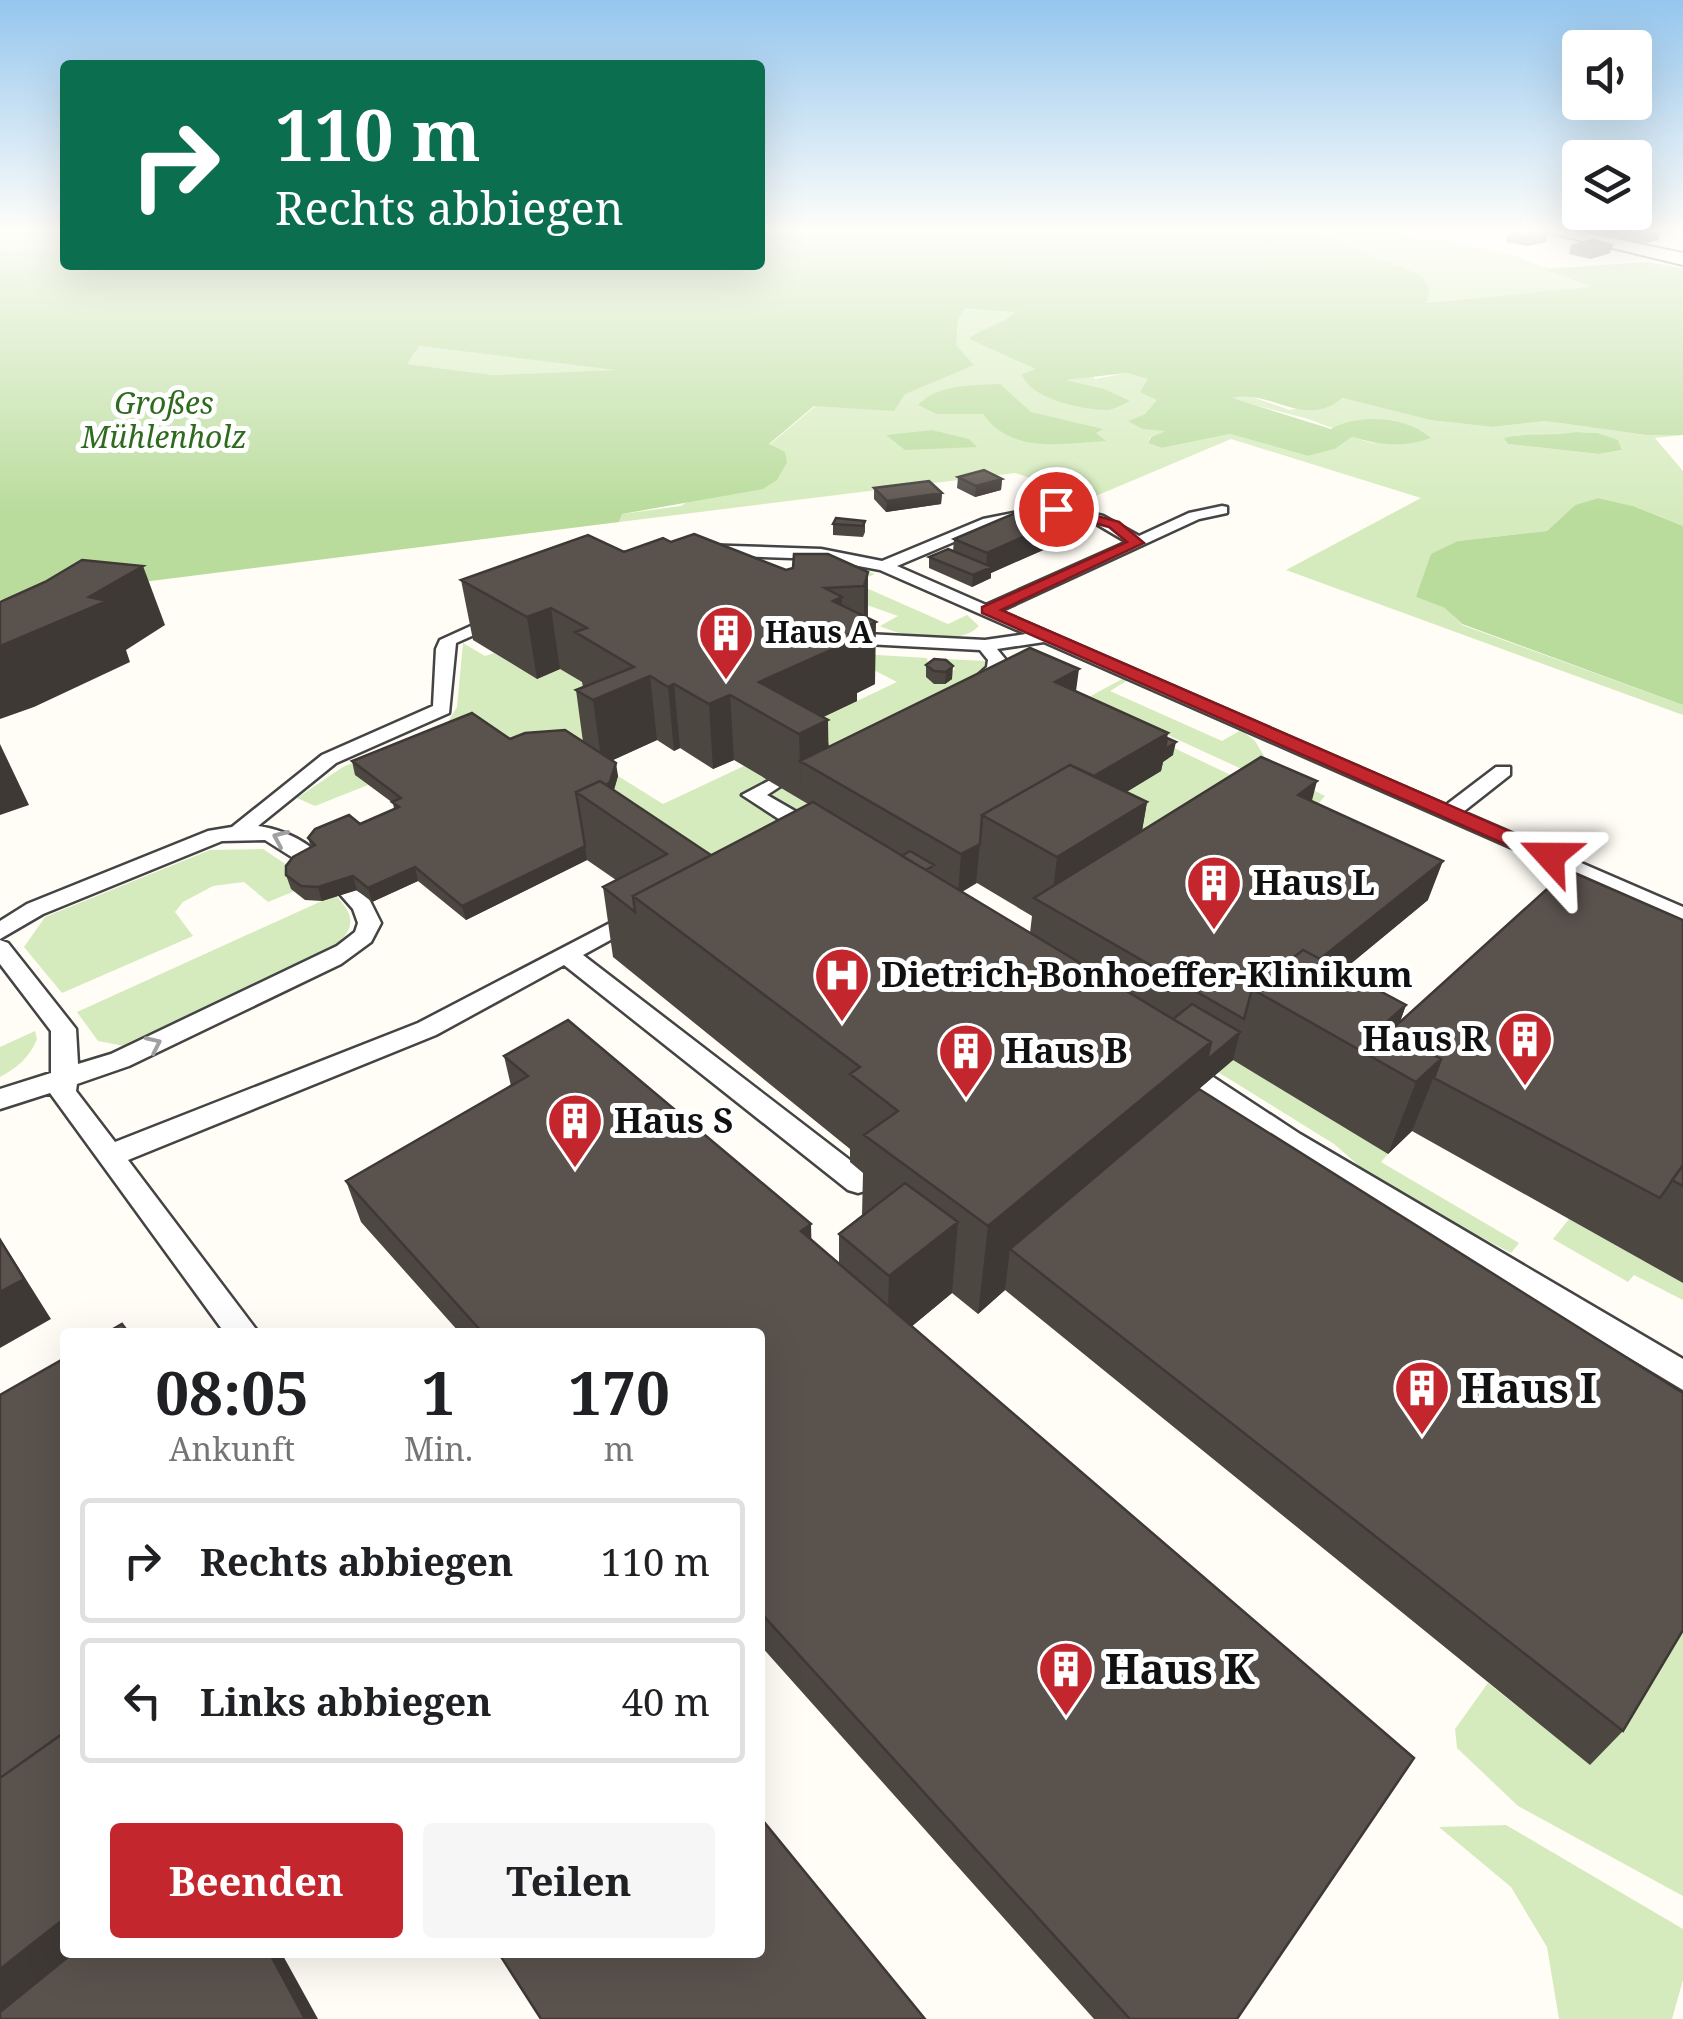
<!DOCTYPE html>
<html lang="de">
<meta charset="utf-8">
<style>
:root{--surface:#fff;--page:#f6f6f6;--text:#202124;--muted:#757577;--line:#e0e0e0;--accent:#c4262e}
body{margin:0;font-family:"Noto Serif",serif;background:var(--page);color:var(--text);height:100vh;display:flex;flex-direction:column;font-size:38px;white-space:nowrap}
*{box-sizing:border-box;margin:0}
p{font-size:32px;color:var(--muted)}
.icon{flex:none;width:55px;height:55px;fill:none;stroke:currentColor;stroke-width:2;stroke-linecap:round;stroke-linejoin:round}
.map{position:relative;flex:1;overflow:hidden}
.panel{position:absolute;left:60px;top:1328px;width:705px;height:630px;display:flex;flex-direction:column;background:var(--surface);border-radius:10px;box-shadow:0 10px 40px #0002}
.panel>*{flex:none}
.hud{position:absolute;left:60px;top:60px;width:705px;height:210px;border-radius:10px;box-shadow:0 10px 40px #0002;background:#0b6e4f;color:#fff;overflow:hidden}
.tools{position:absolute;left:1562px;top:30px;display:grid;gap:20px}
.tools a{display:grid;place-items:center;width:90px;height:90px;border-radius:10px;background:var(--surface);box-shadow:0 10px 40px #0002;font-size:50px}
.pin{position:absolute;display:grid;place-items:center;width:85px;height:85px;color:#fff;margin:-42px;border:5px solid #fff;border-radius:50%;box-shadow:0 2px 10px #0007}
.me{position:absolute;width:110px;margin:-55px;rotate:294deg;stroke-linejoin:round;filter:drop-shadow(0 0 8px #0008)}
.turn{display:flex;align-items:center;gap:35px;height:210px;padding:0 50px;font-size:45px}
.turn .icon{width:130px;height:130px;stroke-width:2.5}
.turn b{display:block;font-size:70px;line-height:85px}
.eta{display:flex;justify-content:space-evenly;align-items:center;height:170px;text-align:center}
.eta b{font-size:60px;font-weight:700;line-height:70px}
.button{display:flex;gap:20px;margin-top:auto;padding:20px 50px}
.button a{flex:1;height:115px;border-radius:10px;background:var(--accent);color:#fff;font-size:40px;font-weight:700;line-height:115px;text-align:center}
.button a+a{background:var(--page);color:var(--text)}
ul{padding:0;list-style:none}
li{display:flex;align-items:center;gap:30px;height:125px;margin:0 20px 15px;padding:0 30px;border:5px solid var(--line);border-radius:10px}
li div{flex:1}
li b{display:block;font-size:38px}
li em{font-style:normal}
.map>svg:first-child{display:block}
</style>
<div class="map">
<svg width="1683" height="2019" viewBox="0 0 1683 2019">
<rect width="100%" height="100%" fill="#fffdf5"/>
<path fill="#d5ebbd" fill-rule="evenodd" d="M 0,230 L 65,230 L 65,249 L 0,250 Z
M 1306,230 L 1406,230 L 1398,232 L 1418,240 L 1439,239 L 1515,256 L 1596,287 L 1425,303 Z
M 932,308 L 1050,313 L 1095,379 L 1127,373 L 1149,379 L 1158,399 L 1145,414 L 1129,421 L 1170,431 L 1150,437 L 1148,443 L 1162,448 L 1230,434 L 1308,456 L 1335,449 L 1352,437 L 1379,445 L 1308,419 L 1229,398 L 1246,395 L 1290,410 L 1342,398 L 1430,420 L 1492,427 L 1545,421 L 1646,435 L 1683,435 L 1655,438 L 1683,471 L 1683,526 L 1633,506 L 1598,498 L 1575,505 L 1547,531 L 1458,541 L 1416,597 L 1446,608 L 1462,625 L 1683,705 L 1683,715 L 1286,570 L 1421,498 L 1231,439 L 1091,498 L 1015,473 L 619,522 L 622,514 L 681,506 L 769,445 ZM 1576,432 L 1598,433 L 1618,440 L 1622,450 L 1599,454 L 1509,444 L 1517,435 L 1544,438 Z
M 419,346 L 622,370 L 493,375 L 406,364 Z
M 858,568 L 875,574 L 855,583 L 948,624 L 967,615 L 979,626 C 960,647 902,637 880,626 L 898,616 L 850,599 Z
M 463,643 L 485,656 L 494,653 L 537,679 L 560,669 L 595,690 L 585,755 L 356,775 L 368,785 L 315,806 L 297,798 L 343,767 L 448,722 L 457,707 Z
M 829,647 L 862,654 L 927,658 L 928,664 L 949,676 L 955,668 L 944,659 L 987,661 L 1029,681 L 829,785 L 762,746 L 897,682 Z
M 1124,678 L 1128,680 L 1110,691 L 1222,741 L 1241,730 L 1255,741 L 1272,769 L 1325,796 L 1318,804 L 1087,698 Z
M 1149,736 L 1237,778 L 1135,870 L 1061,831 L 1172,756 Z
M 744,766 L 892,854 L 688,887 L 612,796 L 618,776 L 663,804 Z
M 263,849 L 314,883 L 268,902 L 244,882 L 213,886 L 183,902 L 175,912 L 193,936 L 62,993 L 24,947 L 45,917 L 210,850 Z
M 335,895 C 363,922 349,936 322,956 L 130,1047 L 98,1041 L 77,1012 Z
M 35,1031 L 37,1039 C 30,1057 17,1068 0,1077 L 0,1047 Z
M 1233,1060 L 1388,1154 L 1381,1162 L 1519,1243 L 1511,1253 L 1380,1184 L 1334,1144 L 1218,1072 Z
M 1569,1219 L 1683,1283 L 1683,1300 L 1634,1275 L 1628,1282 L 1553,1239 Z
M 1683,1609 L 1683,1896 L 1518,1806 L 1457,1748 L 1455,1729 L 1488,1683 L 1590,1764 Z
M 1506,1825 L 1683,1929 L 1683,1980 L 1672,2019 L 1559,2019 L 1547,1947 L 1511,1887 L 1439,1827 Z"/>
<path fill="#b9dc9c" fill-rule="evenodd" d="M 760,230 L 1306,230 L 1421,275 L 1430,289 L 1426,303 L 1593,287 L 1543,269 L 1647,262 L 1683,268 L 1683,435 L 1646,435 L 1545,421 L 1492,427 L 1430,420 L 1342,398 C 1305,430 1270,388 1232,398 L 1331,429 C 1358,413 1407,416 1431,438 C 1403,448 1380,445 1352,437 L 1335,449 L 1308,456 L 1230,434 L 1162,448 L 1148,443 L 1151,437 L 1166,431 L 1143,429 L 1128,421 L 1145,414 L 1157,400 L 1140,392 L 1148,379 L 1127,373 L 1065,380 L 1104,389 L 1130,401 C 1123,404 1115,409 1108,410 C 1084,410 1029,399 1022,374 L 1036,369 L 969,339 C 984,326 1002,326 1015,312 L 965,309 L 958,319 L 956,345 L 974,365 L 905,394 L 894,411 L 814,406 L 769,444 L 785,452 L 787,462 L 777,480 L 763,489 L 622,514 L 619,522 L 0,600 L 0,250 L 65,249 L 65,265 L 760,265 ZM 419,346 L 616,370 L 493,375 L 407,364 Z
M 1000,384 L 1031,412 L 1103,429 L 1096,433 L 1106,441 C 1063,443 1012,455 983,414 L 937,414 L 918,405 C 939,383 973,386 1000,384 Z
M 932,430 L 969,439 L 977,447 L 905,450 L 886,435 Z
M 1576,432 L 1598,433 L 1618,440 L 1622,450 L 1599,454 L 1508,444 L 1504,438 C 1526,432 1550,437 1576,432 Z
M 1598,498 L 1633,506 L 1683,526 L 1683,705 L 1462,624 L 1445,608 L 1416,597 L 1431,554 L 1458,541 L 1547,531 L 1575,505 Z"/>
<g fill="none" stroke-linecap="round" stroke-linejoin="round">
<g stroke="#444" stroke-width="5">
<path id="lane" d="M 1222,506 L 1227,507 L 1227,513 L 1199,519 L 1000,611 L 1446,805 L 1496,767 L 1510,767 L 1510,775 L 1463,812 L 1683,907 L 1683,923 L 1044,642 L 997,649 L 1006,660 L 1002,673 L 981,693 L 967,693 L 967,685 L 987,667 L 988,660 L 980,650 L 866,644 L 857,639 L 866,634 L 985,640 L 1026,634 L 880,570 L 821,559 L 700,555 L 692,550 L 700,545 L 821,549 L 882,561 L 983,519 L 1043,507 L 1070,508 L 1103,516 L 1139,536 L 1189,513 ZM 1043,516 L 1093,522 L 1127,542 L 986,605 L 897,566 L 994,525 Z
M 495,615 L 510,619 L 456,643 L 449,713 L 336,763 L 258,826 C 284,830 308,841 325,861 L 322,866 L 306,866 L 265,840 L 222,841 L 43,914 L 0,939 L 0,921 L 27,904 L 208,831 L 232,827 L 322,755 L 433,706 L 436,649 L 440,640 Z
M 774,778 L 784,784 L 767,795 L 821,826 L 824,831 L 821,836 L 805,836 L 742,795 Z
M 350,886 L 369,899 L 381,923 L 371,942 L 341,964 L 129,1066 L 77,1084 L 76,1091 L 115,1142 L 418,1023 L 637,909 L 645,911 L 649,916 L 645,921 L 583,955 L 868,1174 L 872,1182 L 868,1190 L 858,1193 L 848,1190 L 564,965 L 436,1035 L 128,1160 L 258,1332 L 224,1332 L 50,1093 L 0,1109 L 0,1089 L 51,1073 L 51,1031 L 0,964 L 0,940 L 8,943 L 76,1029 L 78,1064 L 111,1054 L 337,946 L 355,932 L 358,923 L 353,909 L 339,893 Z
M 1207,1073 L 1300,1134 L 1683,1359 L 1683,1390 L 1280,1148 L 1198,1089 L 1194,1082 L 1198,1075 Z"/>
</g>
<g stroke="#444" stroke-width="4">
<path id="street" d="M 1538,230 L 1572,230 L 1683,253 L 1683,265 Z"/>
</g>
<use href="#lane" fill="#fff" fill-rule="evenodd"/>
<use href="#street" fill="#fff" fill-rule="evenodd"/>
</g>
<path fill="#4d4742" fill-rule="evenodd" d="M 1606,230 L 1650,230 L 1658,240 L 1642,244 L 1604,236 Z
M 1508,234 L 1546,242 L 1527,246 L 1506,242 Z
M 1571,246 L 1610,253 L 1590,259 L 1569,254 Z
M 958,477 L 1002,479 L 1001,490 L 975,497 L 957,488 Z
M 874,488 L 942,493 L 941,504 L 886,512 L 874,499 Z
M 865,521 L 865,532 L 863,537 L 833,535 L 833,524 Z
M 1075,536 L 991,573 L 991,578 L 972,587 L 929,568 L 929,557 L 953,551 L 954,539 Z
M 671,542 L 786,570 L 868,572 L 868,618 L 875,684 L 857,693 L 857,701 L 823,717 L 829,747 L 1076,692 L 1167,738 L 1173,755 L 1163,762 L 1161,771 L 1126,792 L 1147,802 L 1142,831 L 1312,802 L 1428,900 L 1342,971 L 1406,1005 L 1400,1022 L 1683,920 L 1683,1283 L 1412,1131 L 1388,1154 L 1233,1060 L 1199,1089 L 1623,1731 L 1590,1765 L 1005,1290 L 978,1314 L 952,1293 L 912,1326 L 1237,2019 L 1094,2019 L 760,1645 L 760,1332 L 459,1332 L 361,1222 L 346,1181 L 511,1086 L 504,1056 L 811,1224 L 811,1240 L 839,1264 L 839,1234 L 862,1215 L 863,1173 L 850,1162 L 850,1149 L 613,957 L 603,887 L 616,880 L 587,860 L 466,920 L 418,881 L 372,902 L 357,890 L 322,901 L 305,900 L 291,889 L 286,875 L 311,847 L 308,838 L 360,824 L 394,809 L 393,803 L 355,775 L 352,761 L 510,739 L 583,742 L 576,690 L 583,687 L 582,682 L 560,669 L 537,679 L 473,640 L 461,580 ZM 657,740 L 674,751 L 680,748 L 713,769 L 734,760 L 808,804 L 711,855 L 614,790 L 618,776 L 613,760 ZM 977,883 L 1032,916 L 1030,933 L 962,892 Z
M 934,659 L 952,679 L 945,684 L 934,684 L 926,677 L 926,665 Z"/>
<path fill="#3f3936" d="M 1661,232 L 1658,240 L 1642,244 L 1645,236 Z
M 1549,234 L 1546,242 L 1527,246 L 1530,238 Z
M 1613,245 L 1610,253 L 1590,259 L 1593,250 Z
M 1002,479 L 1001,490 L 975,497 L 976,486 Z
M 942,493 L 941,504 L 886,512 L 887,501 Z
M 1077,513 L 1075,536 L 991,573 L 991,578 L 972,587 L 973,575 L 986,569 L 987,553 Z
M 143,566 L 165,625 L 126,650 L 130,662 L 34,707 L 0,719 L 0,646 Z
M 868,572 L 867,626 L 876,622 L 875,684 L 857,693 L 857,701 L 794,731 L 759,682 L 833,601 L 842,597 L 842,645 L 849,634 L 864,628 L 864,586 Z
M 551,608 L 560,669 L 537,679 L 527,617 Z
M 953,666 L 952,679 L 945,684 L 946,672 Z
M 1079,669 L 1074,706 L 1055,682 Z
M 650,676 L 657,740 L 602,765 L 593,700 Z
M 674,684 L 680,748 L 674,751 L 668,687 Z
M 730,695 L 734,760 L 713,769 L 709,704 Z
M 828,720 L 829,778 L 800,761 L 801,800 L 799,734 Z
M 1168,733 L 1165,749 L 1176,742 L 1173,755 L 1163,762 L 1161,771 L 1038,846 L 1006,828 Z
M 0,744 L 29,805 L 0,815 Z
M 616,763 L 618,776 L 612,796 L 595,805 Z
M 1317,781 L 1307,820 L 1298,795 Z
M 1147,802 L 1135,870 L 1051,908 L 1057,857 Z
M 980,844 L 976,883 L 958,894 L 961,854 Z
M 585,846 L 587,860 L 466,920 L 462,906 Z
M 1443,861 L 1428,900 L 1292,1012 L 1269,999 Z
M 415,867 L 418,881 L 372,902 L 368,888 Z
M 353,876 L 357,890 L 322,901 L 318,887 Z
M 1406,1005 L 1388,1054 L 1381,1027 Z
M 1240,1032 L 1233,1060 L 1200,1088 L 1189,1130 L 1010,1249 L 1005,1290 L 978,1314 L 988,1226 L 1211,1042 Z
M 1441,1059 L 1412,1131 L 1388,1154 L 1416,1082 Z
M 958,1222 L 952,1293 L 887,1347 L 889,1276 Z
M 811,1224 L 812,1265 L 801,1231 Z
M 0,1238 L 51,1319 L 0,1348 Z
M 65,1918 L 65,1952 L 143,1952 L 0,2019 L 0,1969 Z
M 269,1952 L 281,1952 L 318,2019 L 305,2019 Z"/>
<path fill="#5a524d" stroke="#3f3936" stroke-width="2.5" d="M 1523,230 L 1533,230 L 1549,234 L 1530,238 L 1508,234 Z
M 1616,230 L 1650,230 L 1661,232 L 1645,236 Z
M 1592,240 L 1613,245 L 1593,250 L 1571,246 Z
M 984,470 L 1002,479 L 976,486 L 958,477 Z
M 929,481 L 942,493 L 887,501 L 874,488 Z
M 1044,501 L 1077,513 L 987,553 L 954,539 Z
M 836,518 L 865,521 L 863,526 L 833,524 Z
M 694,534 L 786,570 L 793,568 L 794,554 L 828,554 L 868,572 L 864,586 L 825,588 L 842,597 L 833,601 L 876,622 L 849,634 L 858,638 L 759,682 L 828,720 L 799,734 L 730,695 L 709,704 L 674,684 L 668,687 L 650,676 L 593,700 L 576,690 L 634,667 L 575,632 L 587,628 L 551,608 L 527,617 L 461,580 L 588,535 L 624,552 L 663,538 L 671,542 Z
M 948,549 L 992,567 L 973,575 L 929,557 Z
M 82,560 L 143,566 L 89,597 L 107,601 L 0,646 L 0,602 L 45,582 Z
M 1030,648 L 1079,669 L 1055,682 L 1168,733 L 1094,776 L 1070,765 L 982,815 L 980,844 L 961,854 L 800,761 Z
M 934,659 L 946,660 L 953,666 L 946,672 L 934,671 L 926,665 Z
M 472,713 L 510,739 L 525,733 L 565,730 L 616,763 L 610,782 L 606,785 L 600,781 L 576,792 L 585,846 L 462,906 L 415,867 L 368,888 L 353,876 L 318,887 L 301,886 L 286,875 L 286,866 L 293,857 L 315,845 L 308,838 L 315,829 L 349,815 L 360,824 L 399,807 L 392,802 L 401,798 L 352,761 Z
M 1167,738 L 1176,742 L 1165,749 Z
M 1261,757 L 1317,781 L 1298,795 L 1443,861 L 1320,959 L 1303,950 L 1252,989 L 1244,1019 L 1034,898 Z
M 1070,765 L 1147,802 L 1057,857 L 982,815 Z
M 600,781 L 711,855 L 633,896 L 635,912 L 603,887 L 667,854 L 576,792 Z
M 813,802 L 1211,1042 L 988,1226 L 864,1135 L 898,1111 L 850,1074 L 860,1067 L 633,896 Z
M 910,851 L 934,865 L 926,870 L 902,856 Z
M 1568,870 L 1683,920 L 1683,1165 L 1660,1198 L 1434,1078 L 1441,1059 L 1389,1032 Z
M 1303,950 L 1406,1005 L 1381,1027 L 1441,1059 L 1416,1082 L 1252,989 Z
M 1192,1004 L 1240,1032 L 1207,1060 L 1211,1042 L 1173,1019 Z
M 568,1020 L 811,1224 L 801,1231 L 1414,1758 L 1237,2019 L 1130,2019 L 760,1612 L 760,1332 L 482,1332 L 346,1181 L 528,1076 L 504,1056 Z
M 1199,1089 L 1683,1393 L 1683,1630 L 1623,1731 L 1010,1249 Z
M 1683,1165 L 1683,1186 L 1672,1180 Z
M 905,1183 L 958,1222 L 889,1276 L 839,1234 Z
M 0,1240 L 24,1279 L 0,1292 Z
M 122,1324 L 128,1332 L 108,1332 Z
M 65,1358 L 65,1732 L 0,1778 L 0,1395 Z
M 65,1732 L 65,1918 L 0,1969 L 0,1778 Z
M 760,1817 L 925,2019 L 541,2019 L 498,1952 L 760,1952 Z
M 74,1952 L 269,1952 L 305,2019 L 0,2019 L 0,2012 Z"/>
<defs><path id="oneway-chevron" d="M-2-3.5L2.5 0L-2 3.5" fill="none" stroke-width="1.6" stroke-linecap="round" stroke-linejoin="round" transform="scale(2.5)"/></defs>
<g stroke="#a0a0a0">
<use href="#oneway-chevron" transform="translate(280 838) rotate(-156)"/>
<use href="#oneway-chevron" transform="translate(154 1044) rotate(-25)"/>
</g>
<linearGradient id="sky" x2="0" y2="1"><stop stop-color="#95c6ee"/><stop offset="0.45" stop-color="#fffefa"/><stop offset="1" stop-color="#fffefa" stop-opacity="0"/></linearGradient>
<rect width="1683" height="513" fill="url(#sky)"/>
<path fill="#c4262e" stroke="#7f191e" stroke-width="2.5" d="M 1056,505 L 1119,522 L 1144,543 L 1001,610 L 1557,852 L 1557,861 L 1543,861 L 982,613 L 982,607 L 1127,542 L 1109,527 L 1051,512 L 1050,509 Z"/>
<defs>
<g id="building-pin" transform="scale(2.875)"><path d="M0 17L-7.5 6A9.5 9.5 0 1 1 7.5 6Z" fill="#c4262e" stroke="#fff"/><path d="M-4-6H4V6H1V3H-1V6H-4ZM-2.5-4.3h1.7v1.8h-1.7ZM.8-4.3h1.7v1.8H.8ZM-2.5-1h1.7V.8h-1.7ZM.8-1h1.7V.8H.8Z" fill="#fff"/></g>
<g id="hospital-pin" transform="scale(2.875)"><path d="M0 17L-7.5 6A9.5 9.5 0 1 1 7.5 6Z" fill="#c4262e" stroke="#fff"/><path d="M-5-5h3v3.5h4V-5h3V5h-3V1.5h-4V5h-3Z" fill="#fff"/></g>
</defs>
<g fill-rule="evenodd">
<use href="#building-pin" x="726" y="633"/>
<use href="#building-pin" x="1214" y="883"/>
<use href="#hospital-pin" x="842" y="975"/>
<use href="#building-pin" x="1525" y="1039"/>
<use href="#building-pin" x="966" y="1051"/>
<use href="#building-pin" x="575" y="1121"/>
<use href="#building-pin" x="1422" y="1388"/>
<use href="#building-pin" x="1066" y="1669"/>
</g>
<g text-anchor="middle" stroke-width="10" stroke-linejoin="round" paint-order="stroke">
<g font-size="30" font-style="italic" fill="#2f6b1f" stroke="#fff">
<text x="164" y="414">Großes<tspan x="164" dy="34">Mühlenholz</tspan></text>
</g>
<g font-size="30" font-weight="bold" fill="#111" stroke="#fff" text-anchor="start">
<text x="765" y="643">Haus A</text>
</g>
<g font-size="35" font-weight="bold" fill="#111" stroke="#fff" text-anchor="start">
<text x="1253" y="895">Haus L</text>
<text x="881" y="987">Dietrich-Bonhoeffer-Klinikum</text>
<text x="1486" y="1051" text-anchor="end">Haus R</text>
<text x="1005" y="1063">Haus B</text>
<text x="614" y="1133">Haus S</text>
</g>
<g font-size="42" font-weight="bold" fill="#111" stroke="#fff" text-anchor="start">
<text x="1461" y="1403">Haus I</text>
<text x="1105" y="1684">Haus K</text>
</g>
</g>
</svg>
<div class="tools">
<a><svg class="icon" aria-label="sound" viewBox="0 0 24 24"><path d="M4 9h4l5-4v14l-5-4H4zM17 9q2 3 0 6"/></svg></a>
<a><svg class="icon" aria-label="layers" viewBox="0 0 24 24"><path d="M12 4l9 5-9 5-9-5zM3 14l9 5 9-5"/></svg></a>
</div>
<div class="pin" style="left:1056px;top:509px;background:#d93025"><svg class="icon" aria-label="arrive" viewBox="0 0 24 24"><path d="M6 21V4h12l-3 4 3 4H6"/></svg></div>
<svg class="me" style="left:1550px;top:856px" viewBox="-20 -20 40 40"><path d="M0-17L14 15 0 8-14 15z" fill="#c4262e" stroke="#fff" stroke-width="4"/></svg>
<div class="hud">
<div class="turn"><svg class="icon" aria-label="right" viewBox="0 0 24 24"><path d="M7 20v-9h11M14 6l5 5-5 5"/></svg><div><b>110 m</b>Rechts abbiegen</div></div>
</div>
<section class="panel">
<div class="eta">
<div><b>08:05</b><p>Ankunft</p></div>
<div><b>1</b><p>Min.</p></div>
<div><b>170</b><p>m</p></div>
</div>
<ul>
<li><svg class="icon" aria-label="right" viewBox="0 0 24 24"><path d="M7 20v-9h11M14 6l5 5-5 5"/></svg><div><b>Rechts abbiegen</b></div><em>110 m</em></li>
<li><svg class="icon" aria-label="left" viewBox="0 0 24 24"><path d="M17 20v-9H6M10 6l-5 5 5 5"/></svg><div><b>Links abbiegen</b></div><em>40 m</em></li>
</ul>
<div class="button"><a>Beenden</a><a>Teilen</a></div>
</section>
</div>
